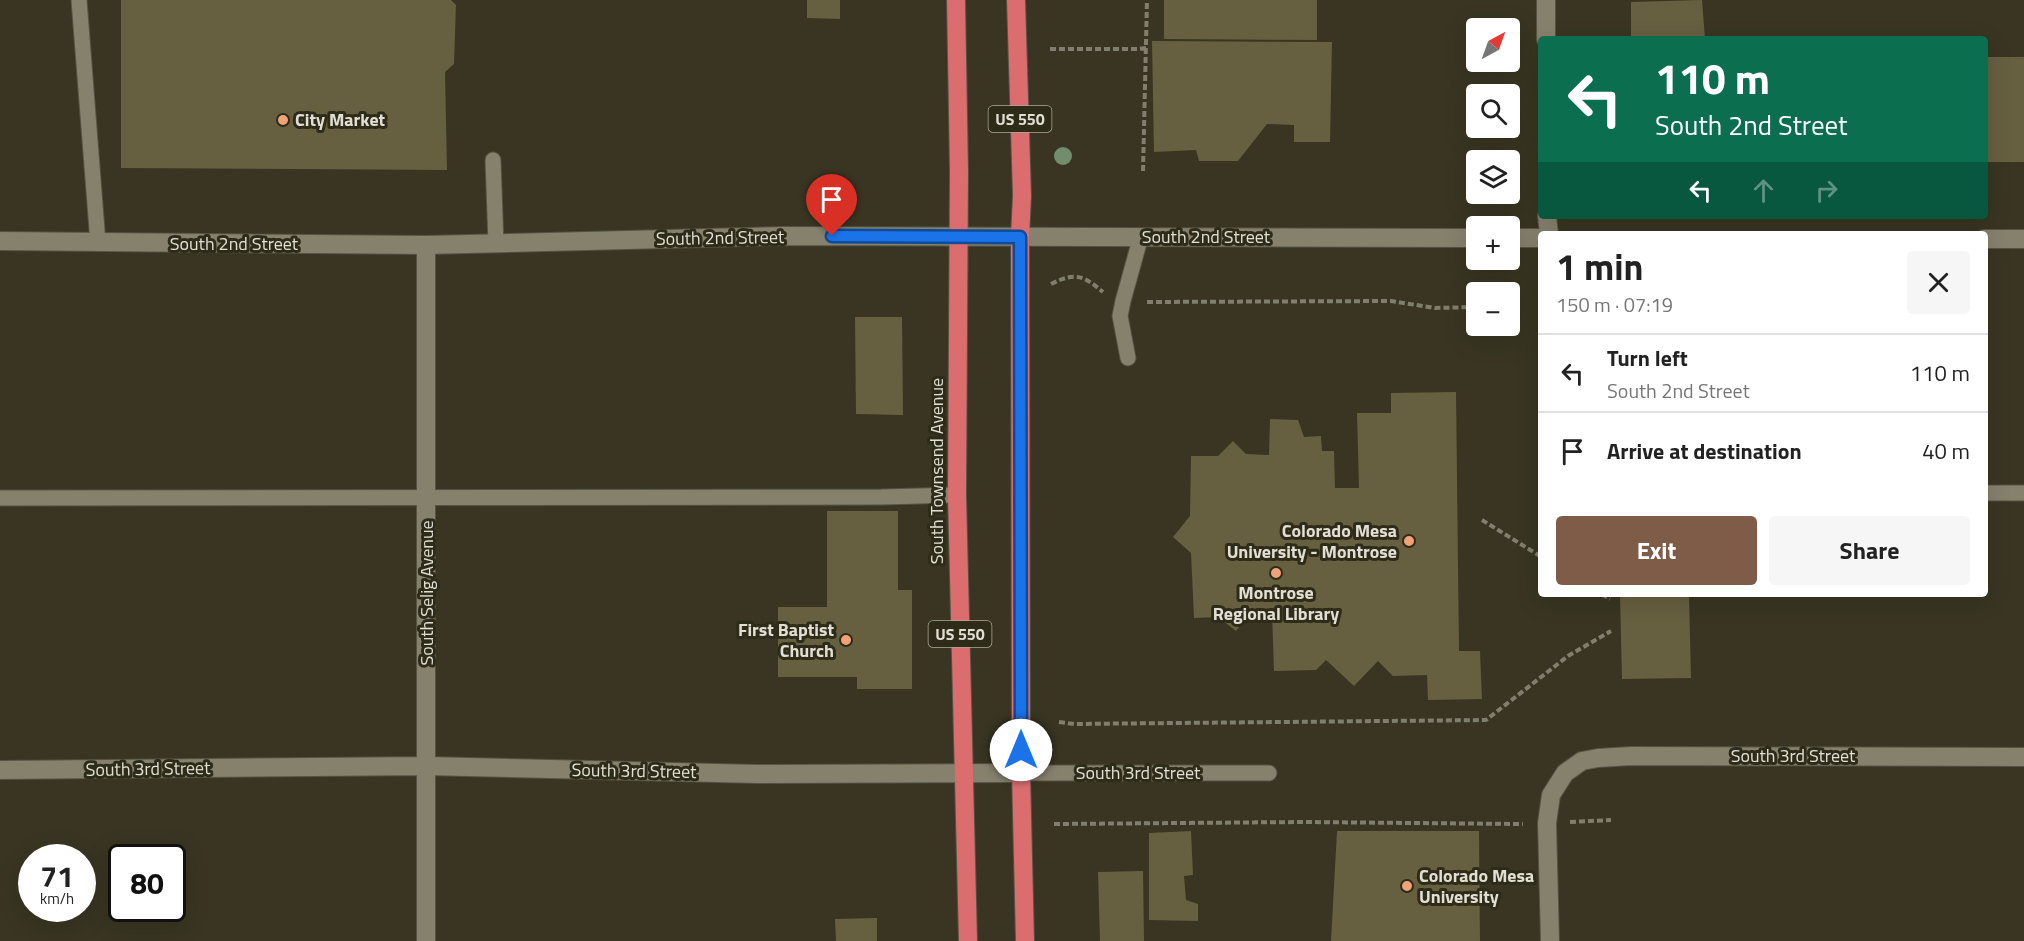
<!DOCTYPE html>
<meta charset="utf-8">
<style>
:root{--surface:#fff;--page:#f6f6f6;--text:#222;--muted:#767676;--line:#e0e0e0;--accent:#7e5c48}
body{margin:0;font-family:"Titillium Web",sans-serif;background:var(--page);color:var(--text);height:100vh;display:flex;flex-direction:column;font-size:22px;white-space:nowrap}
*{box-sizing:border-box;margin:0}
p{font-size:20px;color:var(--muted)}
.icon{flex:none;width:33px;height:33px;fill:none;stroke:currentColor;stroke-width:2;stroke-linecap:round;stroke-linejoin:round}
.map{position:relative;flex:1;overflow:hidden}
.sheet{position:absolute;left:1538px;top:231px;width:450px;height:366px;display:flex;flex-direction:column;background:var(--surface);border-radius:6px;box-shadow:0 6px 24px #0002}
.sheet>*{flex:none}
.top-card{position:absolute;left:1538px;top:36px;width:450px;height:183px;border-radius:6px;box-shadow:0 6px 24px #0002;background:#0b6e4f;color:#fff;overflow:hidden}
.needle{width:39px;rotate:41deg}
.tools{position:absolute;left:1466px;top:18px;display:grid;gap:12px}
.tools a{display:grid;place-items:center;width:54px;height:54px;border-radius:6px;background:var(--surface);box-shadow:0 6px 24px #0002;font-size:30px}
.speed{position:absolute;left:18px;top:844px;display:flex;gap:12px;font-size:30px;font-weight:700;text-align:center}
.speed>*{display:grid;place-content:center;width:78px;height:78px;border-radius:50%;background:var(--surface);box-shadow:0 6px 24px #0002;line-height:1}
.speed small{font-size:15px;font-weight:400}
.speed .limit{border:3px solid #111;border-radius:9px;background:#fff;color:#111}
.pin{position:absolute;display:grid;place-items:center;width:51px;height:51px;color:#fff;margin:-62px -26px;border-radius:50% 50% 50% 0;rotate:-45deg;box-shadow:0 0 6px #0007}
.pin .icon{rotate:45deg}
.me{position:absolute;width:66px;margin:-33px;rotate:0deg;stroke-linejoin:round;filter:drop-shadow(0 0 4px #0008)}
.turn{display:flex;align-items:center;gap:21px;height:126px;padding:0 18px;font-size:27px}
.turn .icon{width:78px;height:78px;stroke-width:2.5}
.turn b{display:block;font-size:42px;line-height:51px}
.lanes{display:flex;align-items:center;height:57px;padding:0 18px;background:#0003;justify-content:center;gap:30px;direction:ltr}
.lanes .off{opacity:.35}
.round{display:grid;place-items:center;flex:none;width:63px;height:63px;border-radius:6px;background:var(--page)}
.summary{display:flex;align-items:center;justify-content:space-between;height:102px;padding:0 18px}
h1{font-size:36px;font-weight:700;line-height:45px}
.button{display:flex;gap:12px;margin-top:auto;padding:12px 18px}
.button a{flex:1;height:69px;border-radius:6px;background:var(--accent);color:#fff;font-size:24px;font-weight:700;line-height:69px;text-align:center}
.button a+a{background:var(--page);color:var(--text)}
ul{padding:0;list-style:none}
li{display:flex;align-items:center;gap:18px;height:78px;padding:0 18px;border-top:2px solid var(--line)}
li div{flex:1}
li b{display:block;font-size:22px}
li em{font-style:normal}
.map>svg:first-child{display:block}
</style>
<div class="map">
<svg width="2024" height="941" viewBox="0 0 2024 941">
<rect width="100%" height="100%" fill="#393522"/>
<path fill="#665f40" d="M 121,0 L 451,0 L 456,5 L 454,64 L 445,72 L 447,170 L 121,168 Z
M 807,0 L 840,0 L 840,19 L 807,18 Z
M 1164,0 L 1317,0 L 1317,40 L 1164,39 Z
M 1702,0 L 1705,39 L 1631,39 L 1631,2 Z
M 1152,41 L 1332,42 L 1330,142 L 1294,142 L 1294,125 L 1267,124 L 1238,161 L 1199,161 L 1196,150 L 1154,152 Z
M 1984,57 L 2024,57 L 2024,162 L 1984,162 Z
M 855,317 L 902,317 L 903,415 L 856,414 Z
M 1456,392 L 1459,651 L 1480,651 L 1482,699 L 1428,700 L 1427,675 L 1393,676 L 1378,661 L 1354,686 L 1326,660 L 1316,670 L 1274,671 L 1272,613 L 1249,614 L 1236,631 L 1218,617 L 1194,618 L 1191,553 L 1173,537 L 1190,516 L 1191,456 L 1218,456 L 1233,441 L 1246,454 L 1269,455 L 1270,419 L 1298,420 L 1304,437 L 1321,436 L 1322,451 L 1334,451 L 1335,488 L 1359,488 L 1357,413 L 1391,413 L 1391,393 Z
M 827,511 L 898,511 L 898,590 L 912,590 L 912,689 L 857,689 L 857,677 L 778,677 L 778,607 L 827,607 Z
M 1620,594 L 1689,594 L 1691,678 L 1622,679 Z
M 1191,831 L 1193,875 L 1184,876 L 1186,900 L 1198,904 L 1198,921 L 1149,920 L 1149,833 Z
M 1337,831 L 1479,831 L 1480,941 L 1331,941 Z
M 1143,871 L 1144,941 L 1100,941 L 1098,872 Z
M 877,918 L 877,941 L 836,941 L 835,919 Z"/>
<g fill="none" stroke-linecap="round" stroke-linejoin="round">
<g stroke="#565343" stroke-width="17">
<path id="lane" d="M 79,0 L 98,243
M 493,160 L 496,244
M 1128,358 L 1120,316 L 1123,301 L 1141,236
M 1984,493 L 2024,493
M 0,498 L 881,497 L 957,495
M 1021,773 L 1269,773"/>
</g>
<g stroke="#565343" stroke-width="20">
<path id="street" d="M 1546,39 L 1546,0
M 1547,216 L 1549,234
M 426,245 L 426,941
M 0,770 L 427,766 L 758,774 L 1021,773
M 1550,941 L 1547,823 L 1551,795 L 1565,773 L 1582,761 L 1598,758 L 1631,756 L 2024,757"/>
</g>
<g stroke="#565343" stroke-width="20">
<path id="secondary" d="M 1509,238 L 1540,238
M 1984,239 L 2024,239
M 0,241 L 426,245 L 784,236 L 1476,238"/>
</g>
<g stroke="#565343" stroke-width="20">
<path id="highway" d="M 956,0 L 959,171 L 957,495 L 968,941
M 1016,0 L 1022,196 L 1020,237 L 1021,773 L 1025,941"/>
</g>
<path stroke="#817e6f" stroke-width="4" stroke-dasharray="6 3" stroke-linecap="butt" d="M 1050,49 L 1137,49 L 1146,48
M 1143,171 L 1147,0
M 1051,284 C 1075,272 1083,275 1103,292
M 1147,302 L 1391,301 L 1435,308 L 1476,307
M 1482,520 L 1540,556
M 1602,594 L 1610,599
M 1059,722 L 1074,724 L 1486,720 L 1568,656 L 1611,631
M 1570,822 L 1611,820
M 1054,824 L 1304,822 L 1523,824"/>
<use href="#lane" stroke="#86816d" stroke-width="15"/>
<use href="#street" stroke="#86816d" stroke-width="18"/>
<use href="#secondary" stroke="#86816d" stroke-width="18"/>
<use href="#highway" stroke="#db6d6f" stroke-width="18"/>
</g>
<circle fill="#738c6d" cx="1063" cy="156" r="9"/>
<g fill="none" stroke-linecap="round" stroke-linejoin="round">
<g stroke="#114b97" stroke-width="15">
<path id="route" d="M 832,236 L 1020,237 L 1021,750"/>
</g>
<use href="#route" stroke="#1a73e8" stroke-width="10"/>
</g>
<g fill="#efa377" stroke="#2f2b19" stroke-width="2">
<circle cx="283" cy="120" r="6"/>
<circle cx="1409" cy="541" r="6"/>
<circle cx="1276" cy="573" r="6"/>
<circle cx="846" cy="640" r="6"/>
<circle cx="1407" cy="886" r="6"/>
</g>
<g text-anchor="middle" stroke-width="6" stroke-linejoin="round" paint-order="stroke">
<g fill="#2f2b19" stroke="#aca99c" stroke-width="1.5">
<rect x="988.5" y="106" width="63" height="26" rx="4.5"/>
<rect x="928.5" y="621" width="63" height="26" rx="4.5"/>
</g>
<g font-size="16" font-weight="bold" fill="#e1dfd4">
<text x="1020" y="125">US 550</text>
<text x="960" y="640">US 550</text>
</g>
<g font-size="18" font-weight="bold" fill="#e1dfd4" stroke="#2f2b19" text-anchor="start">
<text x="295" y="126">City Market</text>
<text x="1397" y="537" text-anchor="end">Colorado Mesa<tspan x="1397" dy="21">University - Montrose</tspan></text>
<text x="1276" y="599" text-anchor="middle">Montrose<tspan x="1276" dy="21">Regional Library</tspan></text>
<text x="834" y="636" text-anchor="end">First Baptist<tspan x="834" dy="21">Church</tspan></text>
<text x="1419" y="882">Colorado Mesa<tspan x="1419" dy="21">University</tspan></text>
</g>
<g font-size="18" fill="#e1dfd4" stroke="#2f2b19">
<text x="1206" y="243">South 2nd Street</text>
<text transform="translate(720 238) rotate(-1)" y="6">South 2nd Street</text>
<text x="234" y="250">South 2nd Street</text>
<text transform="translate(937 471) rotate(-90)" y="6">South Townsend Avenue</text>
<text transform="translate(427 593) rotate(-90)" y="6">South Selig Avenue</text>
<text x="1793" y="762">South 3rd Street</text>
<text transform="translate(148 769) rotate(-1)" y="6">South 3rd Street</text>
<text transform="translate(634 771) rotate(1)" y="6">South 3rd Street</text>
<text x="1138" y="779">South 3rd Street</text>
</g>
</g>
</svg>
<div class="tools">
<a><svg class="needle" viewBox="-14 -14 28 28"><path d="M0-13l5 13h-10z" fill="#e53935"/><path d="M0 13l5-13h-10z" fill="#767676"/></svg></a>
<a><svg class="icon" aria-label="search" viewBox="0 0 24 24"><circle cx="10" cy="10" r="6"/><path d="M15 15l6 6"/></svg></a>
<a><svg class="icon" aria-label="layers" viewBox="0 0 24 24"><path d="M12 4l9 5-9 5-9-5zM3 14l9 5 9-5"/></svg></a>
<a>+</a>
<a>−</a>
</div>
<div class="speed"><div>71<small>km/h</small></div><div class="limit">80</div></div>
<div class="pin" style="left:832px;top:236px;background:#d93025"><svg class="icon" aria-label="arrive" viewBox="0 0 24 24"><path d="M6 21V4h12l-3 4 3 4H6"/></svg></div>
<svg class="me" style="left:1021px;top:750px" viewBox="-20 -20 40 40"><circle r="19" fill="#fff"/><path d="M0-13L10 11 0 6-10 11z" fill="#1a73e8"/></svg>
<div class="top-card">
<div class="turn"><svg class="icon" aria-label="left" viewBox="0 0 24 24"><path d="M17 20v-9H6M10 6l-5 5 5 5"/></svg><div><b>110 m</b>South 2nd Street</div></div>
<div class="lanes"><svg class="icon" aria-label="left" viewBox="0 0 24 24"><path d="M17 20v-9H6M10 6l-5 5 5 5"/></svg><svg class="icon off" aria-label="ahead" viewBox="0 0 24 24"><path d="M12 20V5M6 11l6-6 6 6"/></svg><svg class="icon off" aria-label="right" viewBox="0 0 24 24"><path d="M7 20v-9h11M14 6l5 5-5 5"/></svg></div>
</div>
<section class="sheet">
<div class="summary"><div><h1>1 min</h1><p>150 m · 07:19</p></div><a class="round"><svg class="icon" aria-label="close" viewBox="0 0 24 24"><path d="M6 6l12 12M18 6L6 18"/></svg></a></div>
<ul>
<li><svg class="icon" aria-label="left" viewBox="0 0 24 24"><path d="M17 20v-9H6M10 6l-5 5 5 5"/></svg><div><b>Turn left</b><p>South 2nd Street</p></div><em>110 m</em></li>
<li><svg class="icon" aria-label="arrive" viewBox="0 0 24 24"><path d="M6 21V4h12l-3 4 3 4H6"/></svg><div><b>Arrive at destination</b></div><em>40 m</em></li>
</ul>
<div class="button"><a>Exit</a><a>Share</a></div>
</section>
</div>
